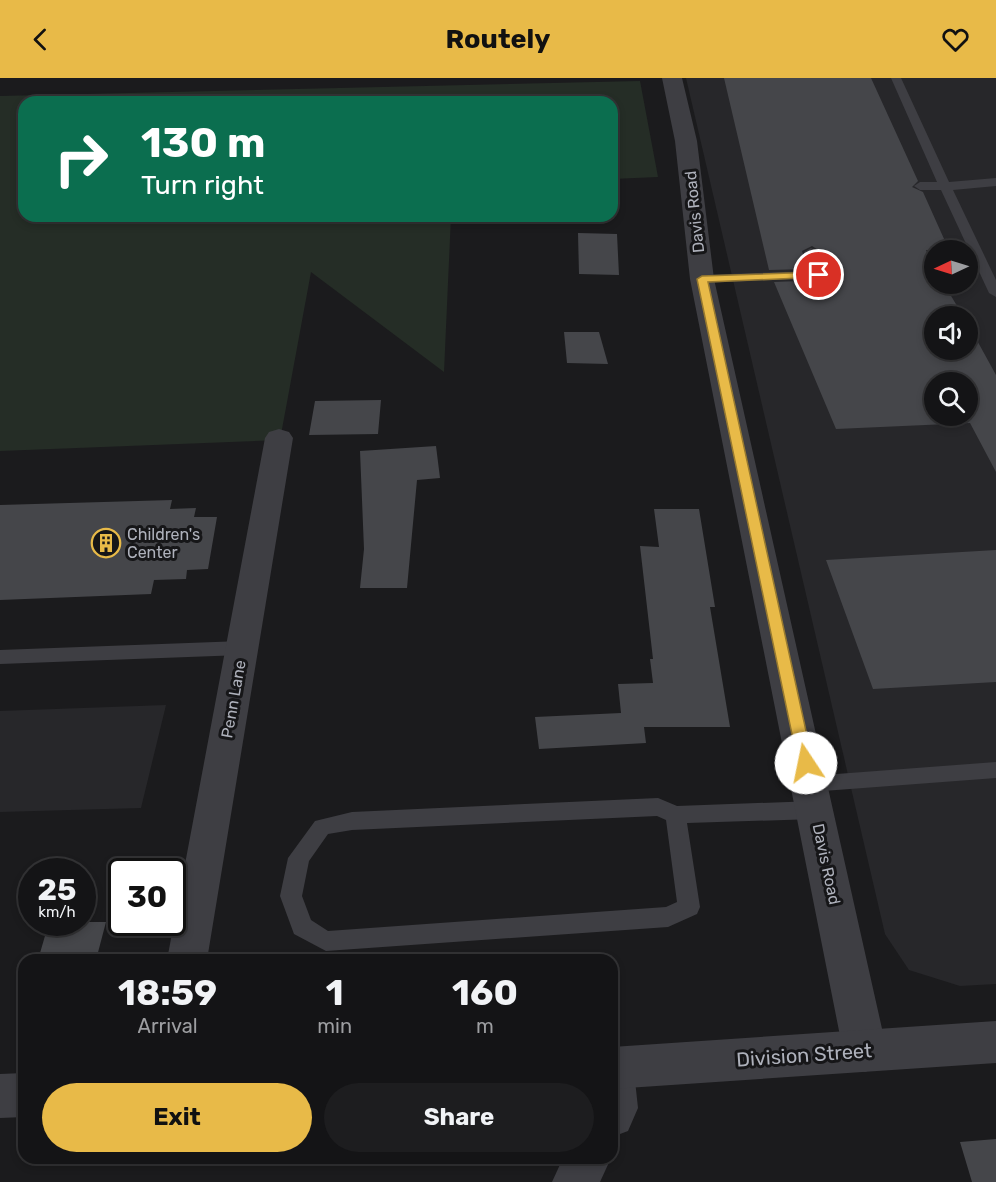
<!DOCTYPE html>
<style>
:root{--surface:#141416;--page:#1d1d1f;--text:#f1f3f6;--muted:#9d9ea1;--line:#333335;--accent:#e8ba48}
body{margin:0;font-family:Rubik,sans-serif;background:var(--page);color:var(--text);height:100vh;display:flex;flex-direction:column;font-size:22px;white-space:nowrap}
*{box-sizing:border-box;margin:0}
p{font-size:20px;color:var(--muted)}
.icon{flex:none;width:33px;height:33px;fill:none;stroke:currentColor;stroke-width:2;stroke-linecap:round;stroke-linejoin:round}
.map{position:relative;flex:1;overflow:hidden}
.side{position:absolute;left:18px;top:876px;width:600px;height:210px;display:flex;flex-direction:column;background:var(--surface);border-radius:18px;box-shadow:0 3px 9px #0003,0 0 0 2px var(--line)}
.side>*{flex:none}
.guide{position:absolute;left:18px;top:18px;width:600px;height:126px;border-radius:18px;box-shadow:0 3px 9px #0003,0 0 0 2px var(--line);background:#0b6e4f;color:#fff;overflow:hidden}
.needle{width:39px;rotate:266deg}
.controls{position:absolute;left:924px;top:162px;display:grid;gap:12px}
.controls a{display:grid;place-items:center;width:54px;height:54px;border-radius:50%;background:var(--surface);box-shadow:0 3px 9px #0003,0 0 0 2px var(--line);font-size:30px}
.speed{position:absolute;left:18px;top:780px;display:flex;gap:12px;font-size:30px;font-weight:700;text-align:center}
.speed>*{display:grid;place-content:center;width:78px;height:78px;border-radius:50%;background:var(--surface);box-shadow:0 3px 9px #0003,0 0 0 2px var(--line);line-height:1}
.speed small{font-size:15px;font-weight:400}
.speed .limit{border:3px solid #111;border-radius:9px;background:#fff;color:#111}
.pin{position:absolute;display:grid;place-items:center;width:51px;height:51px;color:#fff;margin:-26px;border:3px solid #fff;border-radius:50%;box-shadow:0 2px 6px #0007}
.me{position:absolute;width:66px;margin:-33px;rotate:349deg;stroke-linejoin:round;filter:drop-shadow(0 0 4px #0008)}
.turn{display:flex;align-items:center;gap:21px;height:126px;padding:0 24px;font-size:27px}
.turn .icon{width:78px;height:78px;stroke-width:2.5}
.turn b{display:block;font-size:42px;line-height:51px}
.eta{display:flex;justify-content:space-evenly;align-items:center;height:102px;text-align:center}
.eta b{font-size:36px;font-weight:700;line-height:42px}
.primary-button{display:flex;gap:12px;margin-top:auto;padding:12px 24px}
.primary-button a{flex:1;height:69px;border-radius:36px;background:var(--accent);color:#111;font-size:24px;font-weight:700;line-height:69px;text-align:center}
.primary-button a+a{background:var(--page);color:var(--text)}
header{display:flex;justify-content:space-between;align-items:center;height:78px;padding:0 24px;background:var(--accent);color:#111;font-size:27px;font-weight:700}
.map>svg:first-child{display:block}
</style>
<header><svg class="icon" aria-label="back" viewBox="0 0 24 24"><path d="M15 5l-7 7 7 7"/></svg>Routely<svg class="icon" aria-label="heart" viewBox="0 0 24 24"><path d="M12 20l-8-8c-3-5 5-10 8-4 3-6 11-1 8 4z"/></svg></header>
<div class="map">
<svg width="996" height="1104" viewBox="0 0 996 1104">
<rect width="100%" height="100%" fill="#1b1b1d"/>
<path fill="#27272a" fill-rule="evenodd" d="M 686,0 L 996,0 L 996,906 L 960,908 L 909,892 L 885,856 ZM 934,172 L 968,172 L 968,206 L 934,206 ZM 934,238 L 968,238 L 968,272 L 934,272 ZM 934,304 L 968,304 L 968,338 L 934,338 Z
M 166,627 L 141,730 L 0,734 L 0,633 Z"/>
<path fill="#252d26" d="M 640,3 L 658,99 L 612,101 L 612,24 L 24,24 L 24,138 L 451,138 L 444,294 L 311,194 L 280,362 L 0,373 L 0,18 Z"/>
<path fill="#45464a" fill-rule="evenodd" d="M 724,0 L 871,0 L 918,103 L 912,109 L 923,114 L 949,172 L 926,172 L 934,188 L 934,206 L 944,206 L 963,238 L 934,238 L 934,272 L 968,272 L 968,246 L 996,297 L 996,394 L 970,345 L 836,351 L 774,204 L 824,202 L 828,196 L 820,173 L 812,168 L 802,173 L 808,191 L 769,192 ZM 934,304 L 968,304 L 968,338 L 934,338 Z
M 578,155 L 617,156 L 619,197 L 579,196 Z
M 564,254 L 599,254 L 608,286 L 567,285 Z
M 381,322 L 378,356 L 309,357 L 315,323 Z
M 436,368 L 440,400 L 417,402 L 407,510 L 360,510 L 364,471 L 360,373 Z
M 172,422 L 170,431 L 196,430 L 194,439 L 217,439 L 208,491 L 187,492 L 186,501 L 154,502 L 151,516 L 0,522 L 0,427 Z
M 654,431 L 699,431 L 715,529 L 710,529 L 730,649 L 644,649 L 646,665 L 539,671 L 535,639 L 621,635 L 618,606 L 653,605 L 650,581 L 653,581 L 640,468 L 659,469 Z
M 996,472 L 996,604 L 873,611 L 826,482 Z
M 49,844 L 106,844 L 96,882 L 38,882 Z
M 996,1061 L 996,1104 L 972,1104 L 960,1064 Z"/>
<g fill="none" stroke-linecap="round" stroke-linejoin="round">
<path fill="#3e3e43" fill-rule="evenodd" d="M 891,0 L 901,0 L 949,104 L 996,100 L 996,108 L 953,112 L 996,202 L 996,219 L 989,215 L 941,112 L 920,112 L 914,108 L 920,104 L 937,104 Z
M 811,170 L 818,174 L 826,197 L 824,200 L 702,205 L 695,201 L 702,197 L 811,193 L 804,174 Z
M 242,563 L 248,565 L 251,570 L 248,575 L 242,577 L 0,586 L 0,572 Z
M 996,684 L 996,700 L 810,714 L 803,712 L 800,706 L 803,700 L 810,698 Z
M 658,720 L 677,728 L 815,723 L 822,726 L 825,732 L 822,738 L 815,741 L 687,745 L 700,829 L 697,836 L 668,849 L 326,873 L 294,856 L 280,818 L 288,780 L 315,743 L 352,734 ZM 657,738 L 666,742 L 677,824 L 666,829 L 328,853 L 311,842 L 302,818 L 309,783 L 328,756 L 352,752 Z"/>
<path fill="#3e3e43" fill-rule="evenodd" d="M 662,0 L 682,0 L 697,63 L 714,201 L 887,973 L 880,988 L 865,994 L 850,988 L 843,973 L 690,201 L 675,63 Z
M 279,351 L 289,354 L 293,360 L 207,882 L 167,882 L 265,360 L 269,354 Z
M 612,972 L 627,978 L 634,993 L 638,1030 L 628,1053 L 612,1059 Z
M 563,1080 L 611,1080 L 600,1104 L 552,1104 Z"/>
<path fill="#3e3e43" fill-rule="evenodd" d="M 996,943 L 996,985 L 612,1011 L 612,969 Z
M 24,995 L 24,1039 L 0,1040 L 0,996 Z"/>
</g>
<path fill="#e8ba48" stroke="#97792f" stroke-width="1.5" d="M 819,194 L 822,195 L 822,199 L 708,204 L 813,685 L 811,690 L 801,690 L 798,685 L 697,201 L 702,198 Z"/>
<defs>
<g id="building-ring" transform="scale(1.5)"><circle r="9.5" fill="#161618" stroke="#e8ba48" stroke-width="1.5"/><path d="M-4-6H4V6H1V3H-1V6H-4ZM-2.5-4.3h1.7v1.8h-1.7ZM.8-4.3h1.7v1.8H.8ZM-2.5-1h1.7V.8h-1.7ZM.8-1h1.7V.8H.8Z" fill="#e8ba48"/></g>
</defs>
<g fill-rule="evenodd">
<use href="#building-ring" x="106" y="465"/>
</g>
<g text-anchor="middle" stroke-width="6" stroke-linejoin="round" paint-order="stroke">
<g font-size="16" fill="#aeb1bb" stroke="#161618">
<text transform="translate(694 134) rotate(-96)" y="6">Davis Road</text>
<text transform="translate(233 621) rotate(-80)" y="6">Penn Lane</text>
<text transform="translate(827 786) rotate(78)" y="6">Davis Road</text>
</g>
<g font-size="16" fill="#aeb1bb" stroke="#161618" text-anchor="start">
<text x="127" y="462">Children's<tspan x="127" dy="18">Center</tspan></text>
</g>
<g font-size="20" fill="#aeb1bb" stroke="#161618">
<text transform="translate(804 977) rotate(-4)" y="7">Division Street</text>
</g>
</g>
</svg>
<div class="controls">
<a><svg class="needle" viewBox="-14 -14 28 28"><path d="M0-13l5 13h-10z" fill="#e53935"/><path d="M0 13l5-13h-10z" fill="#9d9ea1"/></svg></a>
<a><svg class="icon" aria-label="sound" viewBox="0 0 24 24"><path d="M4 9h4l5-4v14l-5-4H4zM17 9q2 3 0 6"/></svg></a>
<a><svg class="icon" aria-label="search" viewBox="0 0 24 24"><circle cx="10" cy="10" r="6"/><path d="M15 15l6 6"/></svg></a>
</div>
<div class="speed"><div>25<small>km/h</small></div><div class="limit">30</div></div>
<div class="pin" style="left:819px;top:197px;background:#d93025"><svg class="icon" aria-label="arrive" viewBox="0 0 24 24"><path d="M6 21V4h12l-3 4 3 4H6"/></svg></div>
<svg class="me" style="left:806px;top:685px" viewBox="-20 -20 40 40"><circle r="19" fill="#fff"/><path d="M0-13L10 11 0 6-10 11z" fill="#e8ba48"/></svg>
<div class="guide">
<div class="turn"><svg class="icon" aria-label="right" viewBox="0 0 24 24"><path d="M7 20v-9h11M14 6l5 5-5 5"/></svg><div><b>130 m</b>Turn right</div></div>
</div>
<section class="side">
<div class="eta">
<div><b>18:59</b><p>Arrival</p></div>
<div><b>1</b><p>min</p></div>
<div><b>160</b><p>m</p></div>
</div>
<div class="primary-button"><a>Exit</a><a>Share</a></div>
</section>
</div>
